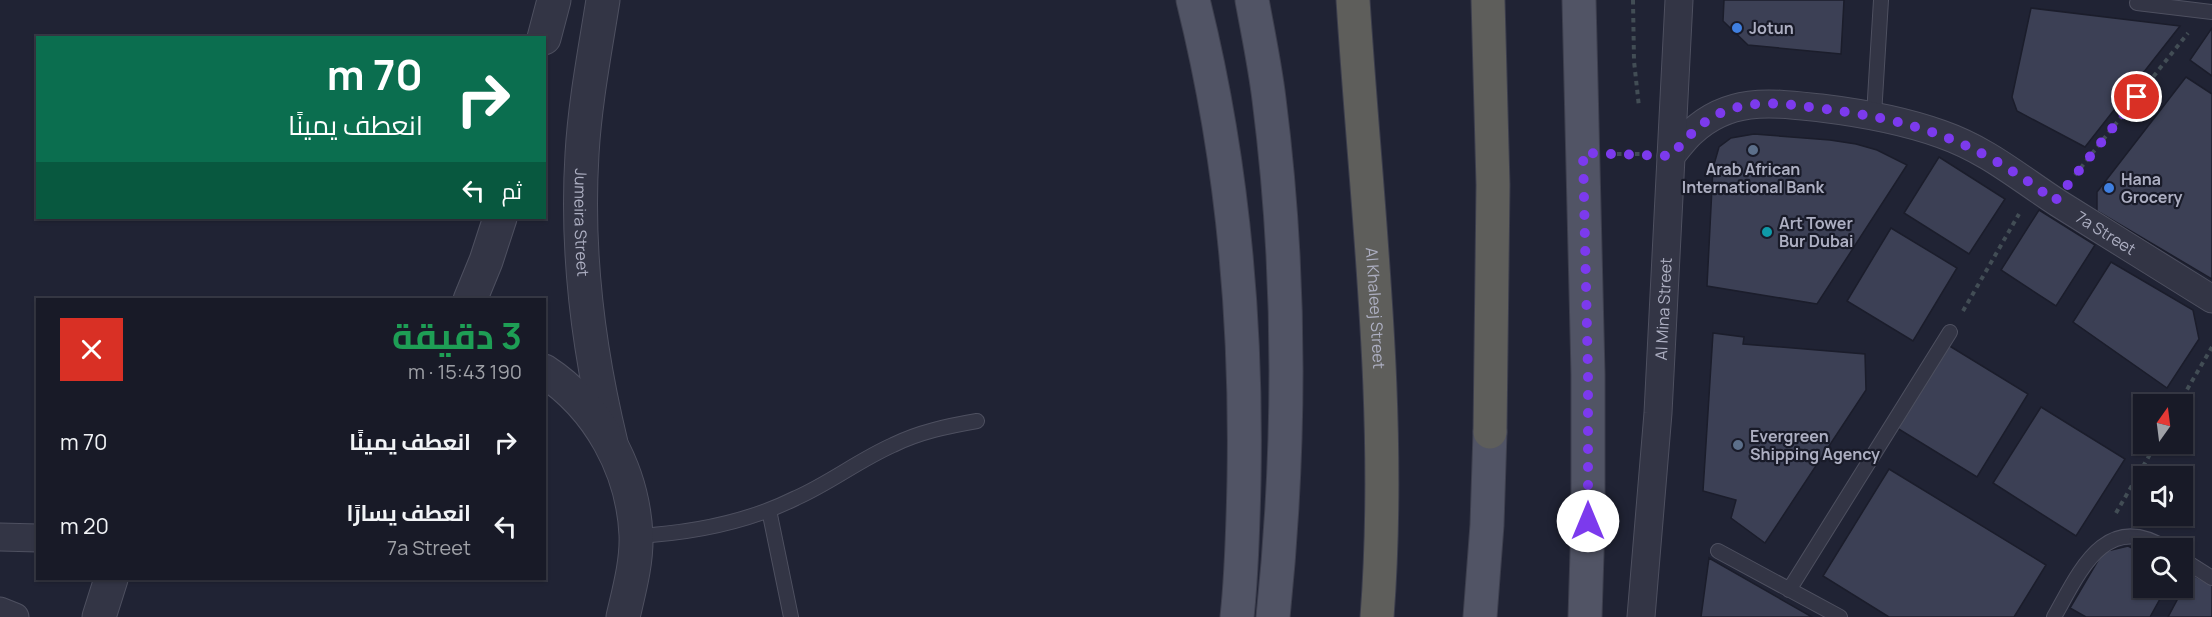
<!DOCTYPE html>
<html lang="ar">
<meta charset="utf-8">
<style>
:root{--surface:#181a27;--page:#21232f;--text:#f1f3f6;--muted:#9fa1a7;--line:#363844}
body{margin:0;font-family:Manrope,Cairo,sans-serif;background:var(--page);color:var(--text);direction:rtl;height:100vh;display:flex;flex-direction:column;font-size:22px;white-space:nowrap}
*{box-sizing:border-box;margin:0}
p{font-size:20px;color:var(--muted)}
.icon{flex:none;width:33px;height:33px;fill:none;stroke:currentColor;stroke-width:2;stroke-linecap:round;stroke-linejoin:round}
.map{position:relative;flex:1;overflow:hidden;direction:ltr}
.drawer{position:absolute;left:36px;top:298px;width:510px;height:282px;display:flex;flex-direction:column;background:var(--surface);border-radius:0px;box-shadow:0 2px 4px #0004,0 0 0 2px var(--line);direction:rtl}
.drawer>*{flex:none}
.hud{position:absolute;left:36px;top:36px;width:510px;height:183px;border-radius:0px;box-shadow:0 2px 4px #0004,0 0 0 2px var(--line);direction:rtl;background:#0b6e4f;color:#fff;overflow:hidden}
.needle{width:39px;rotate:14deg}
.fabs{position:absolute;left:2133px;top:394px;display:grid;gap:12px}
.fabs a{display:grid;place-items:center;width:60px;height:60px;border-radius:0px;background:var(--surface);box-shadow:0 2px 4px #0004,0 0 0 2px var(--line);font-size:30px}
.pin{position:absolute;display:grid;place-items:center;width:51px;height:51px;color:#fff;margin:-26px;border:3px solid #fff;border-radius:50%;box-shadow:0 2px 6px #0007}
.me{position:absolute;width:66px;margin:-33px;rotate:0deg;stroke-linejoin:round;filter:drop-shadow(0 0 4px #0008)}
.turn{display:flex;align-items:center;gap:21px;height:126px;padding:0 24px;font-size:27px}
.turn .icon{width:78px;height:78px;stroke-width:2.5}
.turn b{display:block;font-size:42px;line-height:51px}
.then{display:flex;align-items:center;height:57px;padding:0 24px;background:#0003;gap:12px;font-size:22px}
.round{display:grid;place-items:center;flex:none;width:63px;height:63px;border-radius:0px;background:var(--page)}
.headline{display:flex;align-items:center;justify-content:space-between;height:102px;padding:0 24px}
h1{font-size:36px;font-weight:700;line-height:45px;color:#1e9e55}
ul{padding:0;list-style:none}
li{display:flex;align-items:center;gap:18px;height:84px;padding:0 24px}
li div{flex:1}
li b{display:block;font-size:22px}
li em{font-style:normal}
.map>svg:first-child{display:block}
</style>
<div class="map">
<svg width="2212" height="617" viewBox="0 0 2212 617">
<rect width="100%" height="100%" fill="#202334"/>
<path fill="#3c4055" stroke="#1b1d2b" stroke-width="1.5" d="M 1724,0 L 1844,0 L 1841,54 L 1748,45 L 1723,21 Z
M 2031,8 L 2180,26 L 2085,147 L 2017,111 L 2012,97 Z
M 2212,28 L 2212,76 L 2190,60 Z
M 2186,77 L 2212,94 L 2212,279 L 2097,211 L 2097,192 Z
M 1754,134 L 1830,140 L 1856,144 L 1877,150 L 1907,165 L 1817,304 L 1707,286 L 1713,168 L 1719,147 L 1731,138 Z
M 1939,157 L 2005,199 L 1969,254 L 1904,213 Z
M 2039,210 L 2095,245 L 2056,306 L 2001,270 Z
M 1891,228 L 1957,268 L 1913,341 L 1847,301 Z
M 2111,262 L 2193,310 L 2199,339 L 2167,388 L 2073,322 Z
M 1713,333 L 1744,337 L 1743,344 L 1865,354 L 1866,390 L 1765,543 L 1731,518 L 1736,500 L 1703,491 Z
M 1948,345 L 2028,394 L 1977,477 L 1897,428 Z
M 2041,407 L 2125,459 L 2076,536 L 1993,483 Z
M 1889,469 L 2046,565 L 2014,617 L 1889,617 L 1823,576 Z
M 2128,546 L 2144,554 L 2144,588 L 2166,588 L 2150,617 L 2086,617 L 2070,608 L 2103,552 Z
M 1709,558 L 1812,617 L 1701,617 Z
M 2191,574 L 2212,585 L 2212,617 L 2168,617 Z"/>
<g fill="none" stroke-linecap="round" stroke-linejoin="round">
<g stroke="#4e5060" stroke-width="16">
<path id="service" d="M 2137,3 L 2212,12
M 1874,115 L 1881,0
M 769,510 L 791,617
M 636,536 C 691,533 746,523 796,498 C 830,483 859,460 893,445 C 919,432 948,426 977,421
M 1718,551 L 1840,617
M 2182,559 L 2212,578
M 1789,590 L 1950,332
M 2054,617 C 2079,573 2105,509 2167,549"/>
</g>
<g stroke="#4e5060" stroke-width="29">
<g id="minor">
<path id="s1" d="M 1671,156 C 1678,148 1684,139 1692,132 C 1731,96 1773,103 1821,108 C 1862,113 1902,120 1941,134 C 1987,150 2018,177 2058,203 C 2109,235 2161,267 2212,299"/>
<path d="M 0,537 L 38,538"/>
<path d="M 0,611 L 15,617"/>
<path id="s2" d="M 1641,617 L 1658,413 L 1679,0"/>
</g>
</g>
<g stroke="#4e5060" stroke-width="35">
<g id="tertiary">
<path id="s3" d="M 603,0 C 595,51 585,102 582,154 C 576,252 588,348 611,443"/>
<path d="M 544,38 L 554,0"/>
<path d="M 470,300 L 486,261 L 500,218"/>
<path d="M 544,371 C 599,407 633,470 636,535 C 637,562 629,591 623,617"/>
<path d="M 99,617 L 111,579"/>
</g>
</g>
<g stroke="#3d3f4e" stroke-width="35">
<path id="primary" d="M 1193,0 C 1232,156 1247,321 1244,481 C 1243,526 1242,572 1237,617
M 1252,0 C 1258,33 1265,66 1269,99 C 1291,271 1291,444 1273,617
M 1579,0 L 1588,374 L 1588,521 L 1585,617
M 1480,617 L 1487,525 L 1490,432"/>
</g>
<g stroke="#3b3d4c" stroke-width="35">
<g id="trunk">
<path id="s4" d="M 1353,0 C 1366,205 1393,411 1377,617"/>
<path d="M 1488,0 L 1493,185 L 1490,432"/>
</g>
</g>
<path stroke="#424d55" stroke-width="4" stroke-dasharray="4.5 4.5" stroke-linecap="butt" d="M 1633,0 L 1634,61 L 1639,107
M 1617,154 L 1640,154
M 2075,175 L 2188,33
M 1963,311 L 2019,214
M 2178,405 L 2212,347
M 2116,513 L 2156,444"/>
<use href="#service" stroke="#333545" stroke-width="14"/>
<use href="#minor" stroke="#333545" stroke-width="27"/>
<use href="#tertiary" stroke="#333545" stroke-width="33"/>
<use href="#primary" stroke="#515465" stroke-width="33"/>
<use href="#trunk" stroke="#5e5e5b" stroke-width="33"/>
</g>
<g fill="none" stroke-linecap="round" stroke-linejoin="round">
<path stroke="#7c3aed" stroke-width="10" stroke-dasharray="0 18" d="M 1588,521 L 1588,374 L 1583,153 L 1671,156 C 1688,136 1705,117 1731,109 C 1760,100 1788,104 1817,108 C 1916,120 1975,140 2055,201 L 2137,97"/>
</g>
<g fill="#3f7fe0" stroke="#191b29" stroke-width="2">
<circle cx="1737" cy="28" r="6"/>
<circle cx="2109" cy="188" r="6"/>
</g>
<g fill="#5c6f8a" stroke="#191b29" stroke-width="2">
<circle cx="1753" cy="150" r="6"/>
<circle cx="1738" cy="445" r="6"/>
</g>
<circle fill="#0f9aa8" stroke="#191b29" stroke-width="2" cx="1767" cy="232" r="6"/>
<g text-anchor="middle" stroke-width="4.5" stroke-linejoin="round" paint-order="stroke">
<g font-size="16" font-weight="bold" fill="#adafc2" stroke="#191b29" text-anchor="start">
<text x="1749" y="34">Jotun</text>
<text x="1753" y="175" text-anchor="middle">Arab African<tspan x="1753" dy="18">International Bank</tspan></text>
<text x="2121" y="185">Hana<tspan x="2121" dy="18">Grocery</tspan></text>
<text x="1779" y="229">Art Tower<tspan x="1779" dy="18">Bur Dubai</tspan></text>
<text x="1750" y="442">Evergreen<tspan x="1750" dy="18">Shipping Agency</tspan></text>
</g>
<g font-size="16" fill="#adafc2" stroke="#191b29">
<text dy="6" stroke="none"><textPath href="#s3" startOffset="224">Jumeira Street</textPath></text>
<text dy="6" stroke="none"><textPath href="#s1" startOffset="484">7a Street</textPath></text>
<text dy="6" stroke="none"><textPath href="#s4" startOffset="309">Al Khaleej Street</textPath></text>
<text dy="6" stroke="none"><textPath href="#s2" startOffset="309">Al Mina Street</textPath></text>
</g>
</g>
</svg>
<div class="fabs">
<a><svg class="needle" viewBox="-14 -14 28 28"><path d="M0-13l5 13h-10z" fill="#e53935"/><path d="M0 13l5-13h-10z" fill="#9fa1a7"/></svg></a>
<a><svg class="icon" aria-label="sound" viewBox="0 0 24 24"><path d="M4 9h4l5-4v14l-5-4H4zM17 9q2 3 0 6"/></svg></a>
<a><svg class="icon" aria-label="search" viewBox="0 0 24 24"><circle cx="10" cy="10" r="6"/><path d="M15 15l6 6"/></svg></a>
</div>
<div class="pin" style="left:2137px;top:97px;background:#d93025"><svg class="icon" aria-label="arrive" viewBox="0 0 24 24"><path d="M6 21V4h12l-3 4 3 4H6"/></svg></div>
<svg class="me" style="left:1588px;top:521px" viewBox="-20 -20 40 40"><circle r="19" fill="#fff"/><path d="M0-13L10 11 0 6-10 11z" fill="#7c3aed"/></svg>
<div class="hud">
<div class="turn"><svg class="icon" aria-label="right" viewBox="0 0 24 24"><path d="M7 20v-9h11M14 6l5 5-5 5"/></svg><div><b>70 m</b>انعطف يمينًا</div></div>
<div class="then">ثم<svg class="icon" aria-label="left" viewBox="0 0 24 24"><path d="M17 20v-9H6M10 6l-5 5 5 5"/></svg></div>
</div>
<section class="drawer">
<div class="headline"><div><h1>3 دقيقة</h1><p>190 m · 15:43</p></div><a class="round" style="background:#d93025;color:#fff"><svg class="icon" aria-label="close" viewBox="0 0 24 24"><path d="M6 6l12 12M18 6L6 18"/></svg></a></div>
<ul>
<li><svg class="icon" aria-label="right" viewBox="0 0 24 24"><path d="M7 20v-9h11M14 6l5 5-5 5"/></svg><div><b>انعطف يمينًا</b></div><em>70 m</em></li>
<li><svg class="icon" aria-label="left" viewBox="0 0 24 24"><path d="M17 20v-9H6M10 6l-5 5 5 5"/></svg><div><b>انعطف يسارًا</b><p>7a Street</p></div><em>20 m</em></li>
</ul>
</section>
</div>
